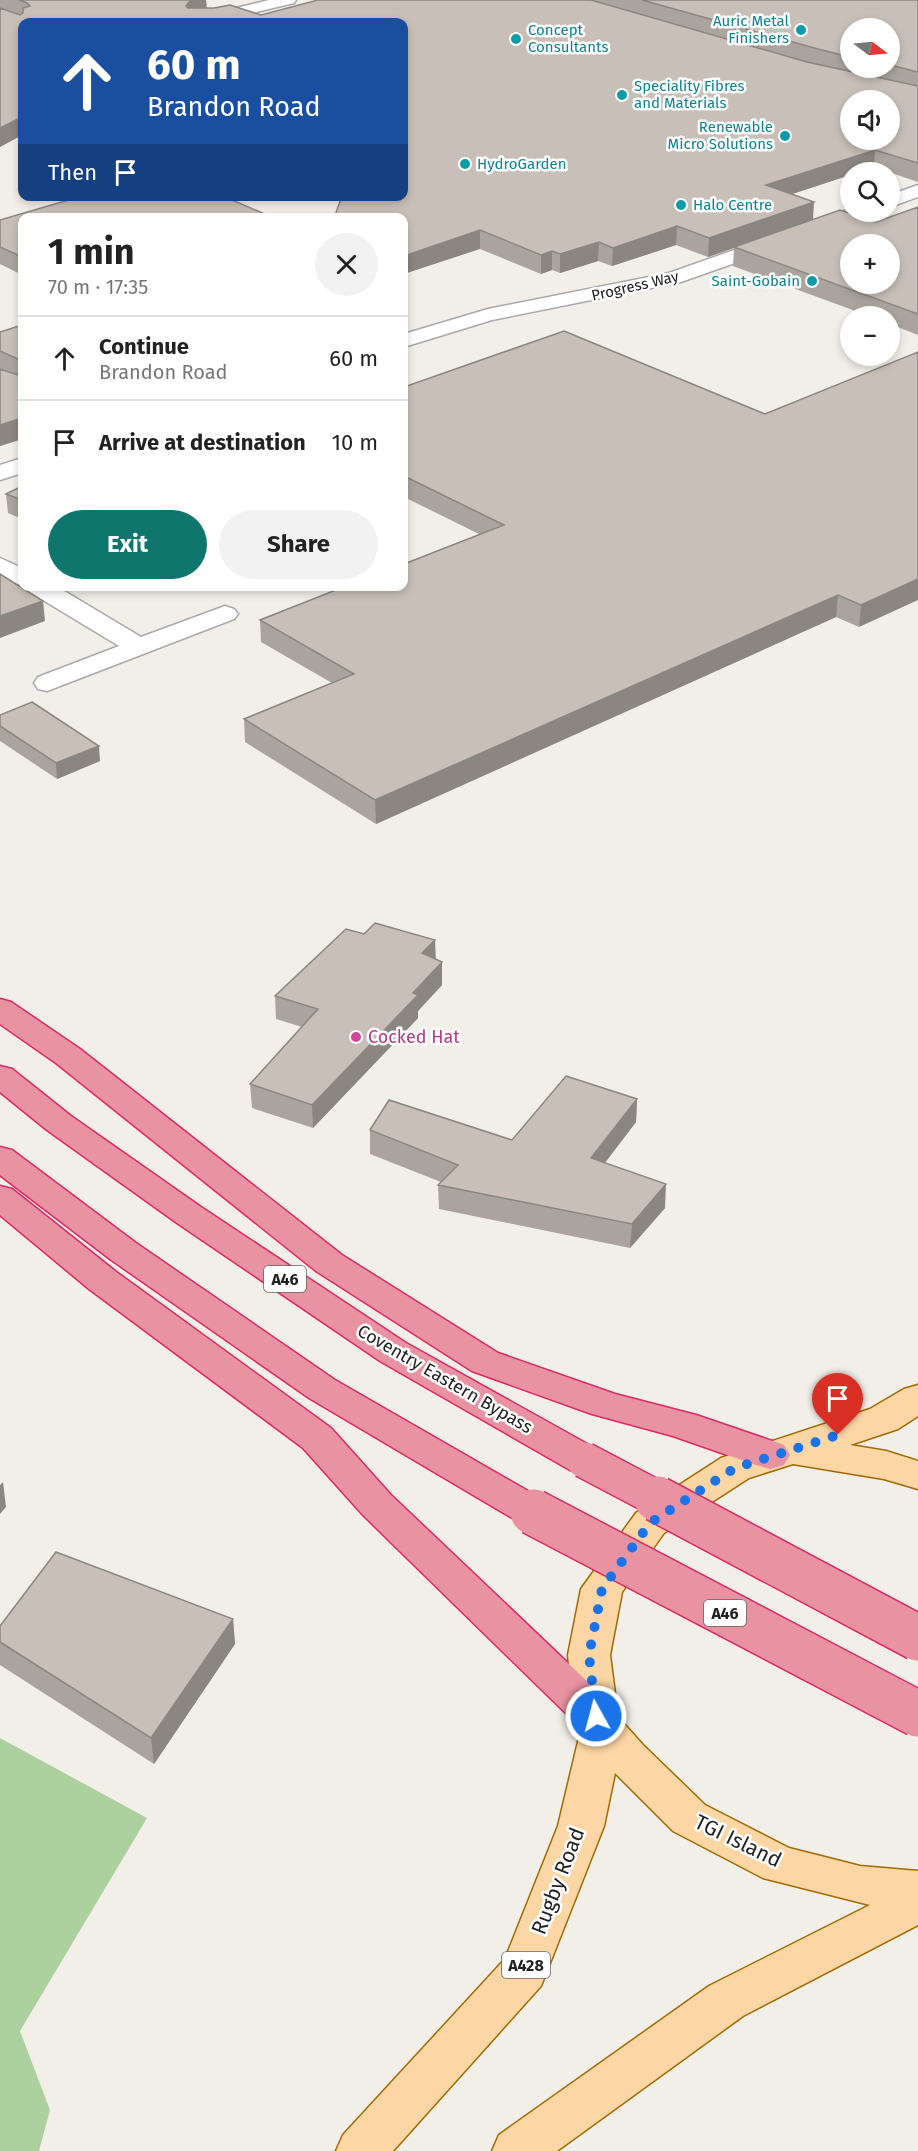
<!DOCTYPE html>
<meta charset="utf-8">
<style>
:root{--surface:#fff;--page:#f2f2f2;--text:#222;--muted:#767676;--line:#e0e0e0;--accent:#0f766e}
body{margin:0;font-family:"Fira Sans",sans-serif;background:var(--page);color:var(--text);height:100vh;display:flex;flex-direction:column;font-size:22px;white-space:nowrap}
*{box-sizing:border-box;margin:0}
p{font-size:20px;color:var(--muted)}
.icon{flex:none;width:33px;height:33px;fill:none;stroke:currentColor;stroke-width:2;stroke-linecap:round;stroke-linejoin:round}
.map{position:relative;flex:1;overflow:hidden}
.sheet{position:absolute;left:18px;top:213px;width:390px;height:378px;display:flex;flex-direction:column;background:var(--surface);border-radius:12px;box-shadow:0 3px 9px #0003}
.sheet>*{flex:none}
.banner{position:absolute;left:18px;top:18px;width:390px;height:183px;border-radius:12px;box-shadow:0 3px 9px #0003;background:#1a4fa0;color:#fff;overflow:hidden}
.needle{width:39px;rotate:106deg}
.fabs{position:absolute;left:840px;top:18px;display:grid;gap:12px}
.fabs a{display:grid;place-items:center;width:60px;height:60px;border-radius:50%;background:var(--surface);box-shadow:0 3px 9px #0003;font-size:30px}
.pin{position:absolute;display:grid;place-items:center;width:51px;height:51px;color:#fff;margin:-62px -26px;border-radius:50% 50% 50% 0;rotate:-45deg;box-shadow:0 0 6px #0007}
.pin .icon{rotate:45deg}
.me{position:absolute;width:66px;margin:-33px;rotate:353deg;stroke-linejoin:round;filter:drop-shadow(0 0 4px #0008)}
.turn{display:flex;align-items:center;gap:21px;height:126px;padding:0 30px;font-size:27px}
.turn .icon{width:78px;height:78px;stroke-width:2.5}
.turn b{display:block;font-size:42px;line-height:51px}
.then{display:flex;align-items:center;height:57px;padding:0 30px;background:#0003;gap:12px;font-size:22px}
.round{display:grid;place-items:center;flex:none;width:63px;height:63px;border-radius:32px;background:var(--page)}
.overview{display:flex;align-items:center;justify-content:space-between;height:102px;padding:0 30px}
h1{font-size:36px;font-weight:700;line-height:45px}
.cta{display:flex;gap:12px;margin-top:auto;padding:12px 30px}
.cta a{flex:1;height:69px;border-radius:36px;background:var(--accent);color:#fff;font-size:24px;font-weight:700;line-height:69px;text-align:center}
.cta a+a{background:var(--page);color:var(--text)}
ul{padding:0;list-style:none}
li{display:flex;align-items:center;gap:18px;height:84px;padding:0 30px;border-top:2px solid var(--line)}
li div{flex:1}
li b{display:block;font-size:22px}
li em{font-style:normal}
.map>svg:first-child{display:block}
</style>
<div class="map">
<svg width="918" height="2151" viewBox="0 0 918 2151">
<rect width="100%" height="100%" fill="#f2efe9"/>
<path fill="#add19e" d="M 0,1738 L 147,1818 L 20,2031 L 50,2110 L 39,2151 L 0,2151 Z"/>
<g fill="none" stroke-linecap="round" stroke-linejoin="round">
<g stroke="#a9a9a9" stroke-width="3">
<path id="minor" d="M 269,0 L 296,0 L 294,3 L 215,22 L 189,22 L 191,19 Z
M 918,185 L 918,197 L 890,207 L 890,195 Z
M 850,209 L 850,212 L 871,212 L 868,216 L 681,282 L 492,320 L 404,347 L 404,334 L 488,309 L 669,273 Z
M 22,458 L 22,473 L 0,480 L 0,465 Z
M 0,558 L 22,568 L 22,585 L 13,583 L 0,575 Z
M 25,586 L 56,586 L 141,637 L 225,606 L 234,609 L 238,614 L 234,619 L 47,691 L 38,689 L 34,683 L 38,677 L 119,646 L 28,591 Z"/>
</g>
<g stroke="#a06b00" stroke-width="3">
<path id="major" d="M 918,1385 L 918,1416 L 898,1429 L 850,1445 L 886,1451 L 918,1461 L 918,1489 L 884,1479 L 793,1464 L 749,1478 L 664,1533 L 622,1592 L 610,1655 L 618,1717 L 643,1745 L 705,1805 L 789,1848 L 860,1866 L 918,1871 L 918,1925 L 743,2016 L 557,2151 L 492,2151 L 499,2135 L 709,1986 L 870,1905 L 763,1878 L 673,1831 L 615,1773 L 604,1826 L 541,1986 L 393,2151 L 336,2151 L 343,2135 L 505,1959 L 558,1826 L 581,1729 L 574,1716 L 568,1655 L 581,1589 L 636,1513 L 721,1458 L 870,1409 L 904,1389 Z"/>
</g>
<g stroke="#dc2a67" stroke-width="3">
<path id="highway" d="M 0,999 L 11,1002 L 80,1049 L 342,1255 L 498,1353 L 615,1394 L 696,1415 L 784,1445 L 790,1455 L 784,1465 L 770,1469 L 756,1465 L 673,1436 L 592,1414 L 472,1371 L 316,1271 L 56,1063 L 0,1024 Z
M 0,1066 L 12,1069 L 71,1116 L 201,1207 L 406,1343 L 598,1450 L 604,1460 L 598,1470 L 584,1474 L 570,1470 L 380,1361 L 177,1223 L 47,1130 L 0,1092 Z
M 0,1147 L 12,1150 L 136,1243 L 335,1380 L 547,1502 L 553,1512 L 547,1522 L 533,1527 L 519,1522 L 309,1398 L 110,1259 L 0,1175 Z
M 0,1186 L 12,1189 L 115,1271 L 331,1428 L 391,1495 L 611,1704 L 618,1716 L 611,1728 L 596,1733 L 581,1728 L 363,1515 L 303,1448 L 89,1289 L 0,1215 Z"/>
</g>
<use href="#minor" fill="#fff" fill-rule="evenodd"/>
<use href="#major" fill="#fcd6a4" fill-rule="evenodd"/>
<use href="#highway" fill="#e892a2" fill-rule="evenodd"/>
<g stroke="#dc2a67" stroke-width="38" stroke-linecap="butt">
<path id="highway-bridge-far1" d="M 584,1460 L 660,1500"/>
</g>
<g stroke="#dc2a67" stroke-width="48" stroke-linecap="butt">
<path id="highway-bridge" d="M 657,1499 L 918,1638
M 533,1512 L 918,1714"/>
</g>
<use href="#highway-bridge-far1" stroke="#e892a2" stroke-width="35"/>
<use href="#highway-bridge" stroke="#e892a2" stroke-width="45"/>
</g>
<path fill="#aba49e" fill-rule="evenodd" d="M 0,0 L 206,0 L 207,8 L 261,15 L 318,0 L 918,0 L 918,182 L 874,167 L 858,172 L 850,172 L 850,175 L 792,194 L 813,220 L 876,222 L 918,207 L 918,335 L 890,324 L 890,316 L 869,316 L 733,266 L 734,248 L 708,257 L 676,245 L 612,266 L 598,261 L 560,273 L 552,270 L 541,274 L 480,249 L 404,196 L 404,22 L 22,22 L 22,135 L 0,147 ZM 850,28 L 890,28 L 890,68 L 850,68 Z
M 22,218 L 22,275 L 0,264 L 0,220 Z
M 22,325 L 22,439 L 0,446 L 0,332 Z
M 918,352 L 859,627 L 836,617 L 376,824 L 245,742 L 244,719 L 332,683 L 261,642 L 260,620 L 479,534 L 404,497 L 404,387 L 765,414 Z
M 22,486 L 22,519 L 8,513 L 6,494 Z
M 0,715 L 100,761 L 57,779 L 0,741 Z
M 436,959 L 442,985 L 418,1011 L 418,1018 L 313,1128 L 252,1108 L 250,1084 L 302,1027 L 276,1019 L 275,996 Z
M 637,1099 L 636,1122 L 605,1163 L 665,1208 L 630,1248 L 439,1209 L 438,1185 L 441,1182 L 370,1154 L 370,1130 L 512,1140 Z
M 233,1619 L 235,1644 L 154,1764 L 0,1665 L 0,1626 Z"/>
<path fill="#8b8681" d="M 194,0 L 206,0 L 207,13 L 190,17 L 186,6 L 190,1 Z
M 22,117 L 22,135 L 0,147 L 0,128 Z
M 875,150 L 874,167 L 858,172 L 850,172 L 850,175 L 765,203 L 766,185 Z
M 814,202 L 813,220 L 708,257 L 709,238 Z
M 677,226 L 676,245 L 612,266 L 613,248 Z
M 480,230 L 480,249 L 404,274 L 404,256 Z
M 599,242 L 598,261 L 560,273 L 560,254 Z
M 552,251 L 552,270 L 541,274 L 541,255 Z
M 22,418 L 22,439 L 0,446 L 0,425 Z
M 918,579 L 918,600 L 859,627 L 861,605 Z
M 838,595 L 836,617 L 376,824 L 375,800 Z
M 43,601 L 45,621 L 0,638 L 0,616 Z
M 99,746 L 100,761 L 57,779 L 56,763 Z
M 435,940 L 436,963 L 422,953 Z
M 442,962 L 442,985 L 418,1011 L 418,1018 L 313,1128 L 312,1105 Z
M 637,1099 L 636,1122 L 590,1182 L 591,1158 Z
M 666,1184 L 665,1208 L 630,1248 L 632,1224 Z
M 3,1482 L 6,1507 L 0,1514 L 0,1485 Z
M 233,1619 L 235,1644 L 154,1764 L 151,1738 Z"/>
<path fill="#c7bfb8" stroke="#8b8681" stroke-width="1.5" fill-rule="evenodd" d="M 19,0 L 194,0 L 190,1 L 186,6 L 188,8 L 214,8 L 230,5 L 261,15 L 318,0 L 591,0 L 807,62 L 918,86 L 918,163 L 875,150 L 766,185 L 814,202 L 709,238 L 677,226 L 613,248 L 599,242 L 560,254 L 552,251 L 541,255 L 480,230 L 404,256 L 404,218 L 334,218 L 342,196 L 404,196 L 404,22 L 22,22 L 22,117 L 0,128 L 0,8 L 20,15 L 23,13 L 23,8 L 30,6 L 27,3 ZM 850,100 L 890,100 L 890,140 L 850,140 Z
M 642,0 L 918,0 L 918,72 L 890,65 L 890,28 L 850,28 L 850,57 L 818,49 Z
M 82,196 L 223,196 L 274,218 L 22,218 L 22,257 L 0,247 L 0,220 Z
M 918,207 L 918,314 L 734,247 L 840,210 L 876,222 ZM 850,244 L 890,244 L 890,284 L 850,284 Z
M 22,325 L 22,418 L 0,425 L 0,369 L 21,376 L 22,361 L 0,351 L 0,332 Z
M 564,331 L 765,414 L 918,352 L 918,579 L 861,605 L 838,595 L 375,800 L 244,719 L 354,674 L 260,620 L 346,586 L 404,586 L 404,564 L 504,525 L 404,476 L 404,387 Z
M 22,486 L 22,500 L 6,494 Z
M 0,574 L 43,601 L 0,616 Z
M 32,702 L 99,746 L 56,763 L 0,726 L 0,715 Z
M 375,923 L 435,940 L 422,953 L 442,962 L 413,993 L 418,995 L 312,1105 L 250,1084 L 318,1009 L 275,996 L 346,929 L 364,934 Z
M 566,1076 L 637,1099 L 591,1158 L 666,1184 L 632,1224 L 438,1185 L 458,1165 L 370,1130 L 389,1100 L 512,1140 Z
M 56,1552 L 233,1619 L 151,1738 L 0,1642 L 0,1626 Z"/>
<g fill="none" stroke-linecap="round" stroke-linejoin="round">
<path stroke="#1a73e8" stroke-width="10" stroke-dasharray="0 18" d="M 596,1716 L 589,1655 L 602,1589 L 650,1523 L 735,1468 L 838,1435"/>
</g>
<g fill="#0f9aa8" stroke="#fff" stroke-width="2">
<circle cx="801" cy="30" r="6"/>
<circle cx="516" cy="39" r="6"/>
<circle cx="622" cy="95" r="6"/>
<circle cx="785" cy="136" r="6"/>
<circle cx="465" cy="164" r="6"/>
<circle cx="681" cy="205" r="6"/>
<circle cx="812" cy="281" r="6"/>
</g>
<circle fill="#d1479c" stroke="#fff" stroke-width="2" cx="356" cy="1037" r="6"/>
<g text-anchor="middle" stroke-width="5" stroke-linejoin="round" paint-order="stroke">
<g font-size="15" fill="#0d838f" stroke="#fff" text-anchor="start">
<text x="789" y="26" text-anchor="end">Auric Metal<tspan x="789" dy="17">Finishers</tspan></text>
<text x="528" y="35">Concept<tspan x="528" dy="17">Consultants</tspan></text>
<text x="634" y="91">Speciality Fibres<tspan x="634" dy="17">and Materials</tspan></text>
<text x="773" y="132" text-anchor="end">Renewable<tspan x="773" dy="17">Micro Solutions</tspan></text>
<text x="477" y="169">HydroGarden</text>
<text x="693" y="210">Halo Centre</text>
<text x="800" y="286" text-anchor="end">Saint-Gobain</text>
</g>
<g font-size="15" fill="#222" stroke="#fff">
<text transform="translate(635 286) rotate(-13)" y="5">Progress Way</text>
</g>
<g fill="#fff" stroke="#646464" stroke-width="1.5">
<rect x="264" y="1266" width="42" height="26" rx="4.5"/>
<rect x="704" y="1600" width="42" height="26" rx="4.5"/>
<rect x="502" y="1952" width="48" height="26" rx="4.5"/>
</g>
<g font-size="16" font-weight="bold" fill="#222">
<text x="285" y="1285">A46</text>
<text x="725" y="1619">A46</text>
<text x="526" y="1971">A428</text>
</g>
<g font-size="18" fill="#b23c85" stroke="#fff" text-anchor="start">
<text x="368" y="1043">Cocked Hat</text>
</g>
<g font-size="18" fill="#222" stroke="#fff">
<text transform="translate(445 1379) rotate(30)" y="6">Coventry Eastern Bypass</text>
</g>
<g font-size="21" fill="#222" stroke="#fff">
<text transform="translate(738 1841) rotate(26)" y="7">TGI Island</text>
<text transform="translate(558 1881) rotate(-69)" y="7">Rugby Road</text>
</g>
</g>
</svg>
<div class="fabs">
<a><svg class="needle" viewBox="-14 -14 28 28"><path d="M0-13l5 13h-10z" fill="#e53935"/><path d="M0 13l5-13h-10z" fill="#767676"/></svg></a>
<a><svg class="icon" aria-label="sound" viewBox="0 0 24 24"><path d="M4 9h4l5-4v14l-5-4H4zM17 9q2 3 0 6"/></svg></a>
<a><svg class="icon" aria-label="search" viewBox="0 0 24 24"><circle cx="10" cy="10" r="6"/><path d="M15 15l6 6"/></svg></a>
<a>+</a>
<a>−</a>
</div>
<div class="pin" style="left:838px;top:1435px;background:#d93025"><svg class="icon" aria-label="arrive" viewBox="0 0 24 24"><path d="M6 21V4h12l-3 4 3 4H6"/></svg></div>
<svg class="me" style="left:596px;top:1716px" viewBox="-20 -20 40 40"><circle r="17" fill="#1a73e8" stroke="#fff" stroke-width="3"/><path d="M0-11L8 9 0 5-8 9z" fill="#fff"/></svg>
<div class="banner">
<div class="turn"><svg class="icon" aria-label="ahead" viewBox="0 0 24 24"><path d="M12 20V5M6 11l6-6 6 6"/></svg><div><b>60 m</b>Brandon Road</div></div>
<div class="then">Then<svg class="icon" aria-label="arrive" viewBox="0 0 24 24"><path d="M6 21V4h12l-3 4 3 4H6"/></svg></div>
</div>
<section class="sheet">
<div class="overview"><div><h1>1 min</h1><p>70 m · 17:35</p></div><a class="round"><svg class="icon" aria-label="close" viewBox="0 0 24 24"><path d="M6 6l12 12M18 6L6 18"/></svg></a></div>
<ul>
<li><svg class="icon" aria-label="ahead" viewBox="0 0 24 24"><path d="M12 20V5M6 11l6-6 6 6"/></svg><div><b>Continue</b><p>Brandon Road</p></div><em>60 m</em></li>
<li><svg class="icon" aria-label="arrive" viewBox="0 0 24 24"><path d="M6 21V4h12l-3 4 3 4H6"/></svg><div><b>Arrive at destination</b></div><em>10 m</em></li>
</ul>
<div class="cta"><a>Exit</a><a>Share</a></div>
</section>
</div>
